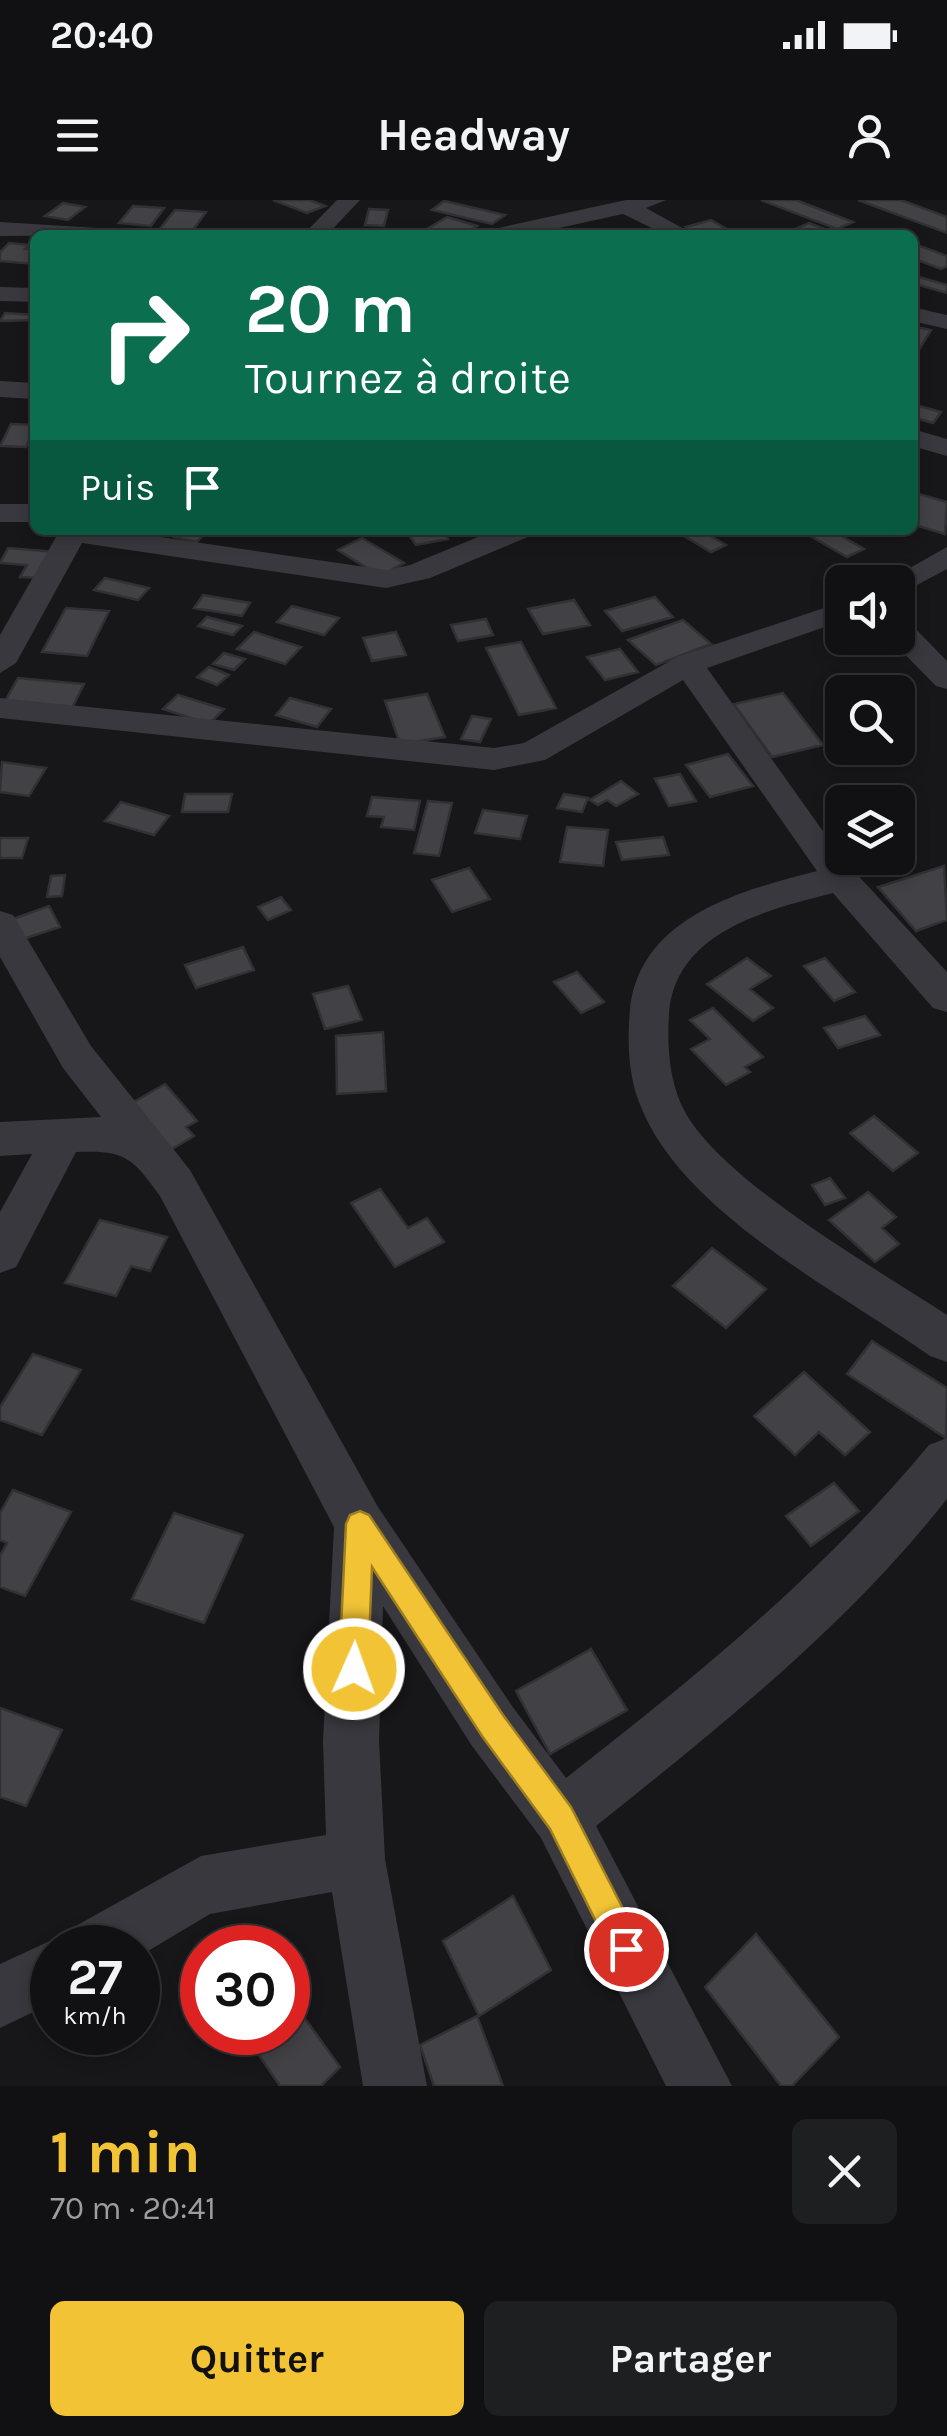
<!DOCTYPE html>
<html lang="fr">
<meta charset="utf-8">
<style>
:root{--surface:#111113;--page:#1e1f21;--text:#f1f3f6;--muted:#9c9da0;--line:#303133;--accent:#f2c335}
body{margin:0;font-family:Karla,sans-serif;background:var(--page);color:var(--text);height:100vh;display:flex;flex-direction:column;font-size:38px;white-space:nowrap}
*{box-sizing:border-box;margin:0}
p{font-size:32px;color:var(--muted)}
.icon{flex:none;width:55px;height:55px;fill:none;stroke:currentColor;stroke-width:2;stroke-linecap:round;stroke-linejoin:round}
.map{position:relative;height:1886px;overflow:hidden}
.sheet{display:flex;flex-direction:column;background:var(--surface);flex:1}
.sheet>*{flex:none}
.banner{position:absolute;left:30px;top:30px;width:888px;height:305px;border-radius:15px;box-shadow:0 5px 15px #0003,0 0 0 2px var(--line);background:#0b6e4f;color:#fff;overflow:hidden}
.tools{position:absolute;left:825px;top:365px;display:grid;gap:20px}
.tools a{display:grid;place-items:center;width:90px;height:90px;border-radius:15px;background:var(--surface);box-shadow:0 5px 15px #0003,0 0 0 2px var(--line);font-size:50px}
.speed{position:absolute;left:30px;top:1725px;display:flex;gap:20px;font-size:50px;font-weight:700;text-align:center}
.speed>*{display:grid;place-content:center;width:130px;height:130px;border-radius:50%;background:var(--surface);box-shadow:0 5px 15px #0003,0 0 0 2px var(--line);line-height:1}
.speed small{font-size:25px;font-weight:400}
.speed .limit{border:15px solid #d22;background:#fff;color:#111}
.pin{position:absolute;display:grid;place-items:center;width:85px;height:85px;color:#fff;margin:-42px;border:5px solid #fff;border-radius:50%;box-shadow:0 2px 10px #0007}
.me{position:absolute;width:110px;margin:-55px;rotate:2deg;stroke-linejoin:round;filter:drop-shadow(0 0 8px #0008)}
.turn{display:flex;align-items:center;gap:35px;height:210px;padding:0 50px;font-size:45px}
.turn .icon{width:130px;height:130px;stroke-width:2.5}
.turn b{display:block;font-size:70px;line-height:85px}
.then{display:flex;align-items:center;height:95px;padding:0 50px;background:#0003;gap:20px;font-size:38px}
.round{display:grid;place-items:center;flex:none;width:105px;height:105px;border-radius:15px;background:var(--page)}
.headline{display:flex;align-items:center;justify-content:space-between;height:170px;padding:0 50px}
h1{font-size:60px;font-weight:700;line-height:75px;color:var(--accent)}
.button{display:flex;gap:20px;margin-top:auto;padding:20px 50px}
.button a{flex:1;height:115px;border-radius:15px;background:var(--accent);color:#111;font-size:40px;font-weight:700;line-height:115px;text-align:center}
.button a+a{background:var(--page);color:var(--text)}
.status{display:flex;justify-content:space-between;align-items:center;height:70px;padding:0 50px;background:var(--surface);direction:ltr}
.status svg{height:28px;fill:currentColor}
header{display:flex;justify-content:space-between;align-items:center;height:130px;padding:0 50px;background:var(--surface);font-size:45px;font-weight:700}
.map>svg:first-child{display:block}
</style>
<div class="status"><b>20:40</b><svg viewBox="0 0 49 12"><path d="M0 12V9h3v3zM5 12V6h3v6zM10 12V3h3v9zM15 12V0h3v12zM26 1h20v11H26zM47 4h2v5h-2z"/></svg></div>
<header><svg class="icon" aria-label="menu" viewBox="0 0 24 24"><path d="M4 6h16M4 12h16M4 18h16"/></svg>Headway<svg class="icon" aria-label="person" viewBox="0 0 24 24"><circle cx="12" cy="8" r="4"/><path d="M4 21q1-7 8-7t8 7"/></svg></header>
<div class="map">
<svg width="947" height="1886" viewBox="0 0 947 1886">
<rect width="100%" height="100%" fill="#171719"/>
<path fill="#414146" stroke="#313135" stroke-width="2.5" d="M 273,0 L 310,0 L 325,6 L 307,13 Z
M 761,0 L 796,0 L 853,22 L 837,29 Z
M 858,0 L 901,0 L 947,17 L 947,33 Z
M 444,1 L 505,15 L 492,24 L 432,10 Z
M 63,3 L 85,7 L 68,20 L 45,16 Z
M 133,6 L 164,8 L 151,26 L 119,23 Z
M 369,9 L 388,10 L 384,26 L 365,25 Z
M 175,10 L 206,12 L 190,34 L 158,31 Z
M 447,17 L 477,26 L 462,35 L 417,35 Z
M 711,20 L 737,35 L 700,35 L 686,27 Z
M 809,23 L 840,35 L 786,33 Z
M 9,43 L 29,45 L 25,49 L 35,50 L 35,64 L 0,61 L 0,52 Z
M 912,43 L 947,56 L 947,66 L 941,69 L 912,58 Z
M 912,75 L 947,85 L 947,93 L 912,83 Z
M 5,113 L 35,115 L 35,120 L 0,121 Z
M 912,126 L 931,130 L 917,153 L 912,152 Z
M 912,204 L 941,212 L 933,223 L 912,217 Z
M 11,224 L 35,225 L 26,247 L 0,246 Z
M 912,292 L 947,302 L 945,334 L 912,324 Z
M 180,330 L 207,330 L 197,342 L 174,337 Z
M 405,330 L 442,330 L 448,339 L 416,345 Z
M 701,330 L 726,345 L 711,352 L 684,336 Z
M 814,330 L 831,330 L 864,349 L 847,357 L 807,334 Z
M 362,338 L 404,363 L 380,376 L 338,350 Z
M 8,348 L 57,352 L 42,378 L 20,377 L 27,365 L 0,363 Z
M 105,378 L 149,388 L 138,400 L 94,390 Z
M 203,395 L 250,403 L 242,416 L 194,408 Z
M 655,397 L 673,417 L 622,431 L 605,411 Z
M 574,400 L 590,425 L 543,434 L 528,409 Z
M 292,406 L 339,418 L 324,435 L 277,422 Z
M 66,408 L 109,411 L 87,456 L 42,452 Z
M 207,417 L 242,426 L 233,435 L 198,426 Z
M 486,419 L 493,435 L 458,441 L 451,425 Z
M 683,420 L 711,444 L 656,465 L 628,440 Z
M 254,432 L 301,447 L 285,464 L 237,449 Z
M 396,432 L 406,455 L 372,461 L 363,438 Z
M 521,442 L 556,508 L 519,515 L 486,448 Z
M 620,449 L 638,472 L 605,480 L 587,457 Z
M 224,453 L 245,459 L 234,470 L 213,464 Z
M 209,467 L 229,475 L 217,485 L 197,477 Z
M 18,478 L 84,484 L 72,508 L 4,503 Z
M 783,493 L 823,545 L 772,557 L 734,504 Z
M 427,494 L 445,537 L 400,544 L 385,501 Z
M 178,495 L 224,509 L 209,524 L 163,509 Z
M 290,498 L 331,509 L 317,527 L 276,515 Z
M 472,516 L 491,519 L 480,542 L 461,539 Z
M 728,554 L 753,586 L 710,597 L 686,565 Z
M 2,562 L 46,568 L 29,596 L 0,592 Z
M 680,574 L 696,601 L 669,606 L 655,579 Z
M 621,581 L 638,594 L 616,606 L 607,600 L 598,605 L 590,600 Z
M 185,594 L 232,594 L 228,612 L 182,612 Z
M 564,594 L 588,598 L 582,612 L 557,608 Z
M 372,597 L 420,601 L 414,630 L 381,627 L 384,617 L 367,616 Z
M 428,601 L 452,603 L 439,656 L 414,653 Z
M 121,602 L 169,616 L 154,635 L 105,621 Z
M 483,610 L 527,616 L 520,639 L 475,633 Z
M 567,627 L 608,630 L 603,666 L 560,662 Z
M 663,637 L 669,655 L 622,660 L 616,642 Z
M 0,638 L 28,638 L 22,658 L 0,658 Z
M 944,666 L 947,720 L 916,731 L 878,687 Z
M 469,668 L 490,699 L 452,712 L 432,680 Z
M 65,675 L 62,696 L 47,697 L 51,676 Z
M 281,697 L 291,710 L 268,720 L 258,707 Z
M 49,706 L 60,727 L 20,740 L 10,720 Z
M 243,747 L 254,770 L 196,788 L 185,765 Z
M 747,758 L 771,776 L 750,789 L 773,808 L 753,821 L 707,784 Z
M 825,758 L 855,792 L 834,801 L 804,766 Z
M 577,772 L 604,802 L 581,813 L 554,782 Z
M 348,786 L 362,820 L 325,829 L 313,794 Z
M 713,808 L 763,857 L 745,867 L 750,872 L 726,885 L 691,849 L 710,839 L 690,820 Z
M 865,816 L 880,835 L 838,848 L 824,828 Z
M 383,832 L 386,891 L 337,894 L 336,836 Z
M 165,884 L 197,921 L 186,927 L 194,936 L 162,955 L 123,908 Z
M 874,916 L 918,953 L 893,971 L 850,933 Z
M 830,978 L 845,998 L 825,1005 L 812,985 Z
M 380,989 L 408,1028 L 427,1018 L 444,1042 L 395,1067 L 351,1003 Z
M 868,992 L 896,1017 L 882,1028 L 899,1044 L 875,1062 L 829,1020 Z
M 100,1020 L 167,1037 L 150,1071 L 131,1066 L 116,1096 L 65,1083 Z
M 712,1048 L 766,1089 L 726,1128 L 673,1086 Z
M 872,1141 L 947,1188 L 946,1238 L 847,1174 Z
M 33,1154 L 81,1170 L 42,1235 L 0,1220 L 0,1207 Z
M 804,1172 L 870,1232 L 845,1255 L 819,1232 L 795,1255 L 754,1216 Z
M 834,1283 L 859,1311 L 811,1346 L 786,1316 Z
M 13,1290 L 71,1312 L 25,1396 L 0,1387 L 0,1356 L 7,1343 L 0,1340 L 0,1313 Z
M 174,1313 L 243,1335 L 204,1423 L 132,1399 Z
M 591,1449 L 627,1510 L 550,1554 L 516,1491 Z
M 0,1508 L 62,1530 L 26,1606 L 0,1597 Z
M 513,1696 L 551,1770 L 479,1816 L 443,1741 Z
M 756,1734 L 839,1837 L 792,1886 L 781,1886 L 705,1787 Z
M 288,1795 L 340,1867 L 321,1886 L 280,1886 L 243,1832 L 288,1832 Z
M 477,1816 L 503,1886 L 434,1886 L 420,1845 Z"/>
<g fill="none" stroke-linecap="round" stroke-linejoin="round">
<path fill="#38383e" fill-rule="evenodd" d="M 337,0 L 360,0 L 327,35 L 303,35 Z
M 626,0 L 666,0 L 646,8 L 695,35 L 666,35 L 623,14 L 527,35 L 486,35 L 489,30 Z
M 0,22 L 98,28 L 109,35 L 0,36 Z
M 0,87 L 35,88 L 35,102 L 0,101 Z
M 912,107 L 947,115 L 947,129 L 912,121 Z
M 0,181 L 35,183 L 35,199 L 0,197 Z
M 912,229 L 947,239 L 947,256 L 912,246 Z
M 0,304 L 35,304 L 35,322 L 0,322 Z
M 60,330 L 112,330 L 386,370 L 410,365 L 495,330 L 534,330 L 530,336 L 430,378 L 386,388 L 82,343 L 16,463 L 0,473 L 0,435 Z
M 947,347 L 947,369 L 898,395 L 898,382 L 885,382 Z
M 842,402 L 842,421 L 707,468 L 842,658 L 947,772 L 947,812 L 933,808 L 833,693 C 766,710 675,732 669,814 C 667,843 669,877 681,904 C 714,978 878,1069 947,1115 L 947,1162 L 930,1156 C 839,1091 684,1014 641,907 C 628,877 627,841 630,810 C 639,717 742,690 817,671 L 683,480 L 545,560 L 494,570 L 0,518 L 0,498 L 494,548 L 524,543 L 677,457 Z
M 898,420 L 909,422 L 947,461 L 947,489 L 936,486 L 889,438 L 898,438 Z
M 0,711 L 13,715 L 91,846 L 190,970 L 378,1307 L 512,1506 L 566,1578 C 697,1476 823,1373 929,1245 L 947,1238 L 947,1299 C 847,1426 721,1526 596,1626 L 732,1886 L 666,1886 L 541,1638 L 472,1546 L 383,1406 L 379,1541 L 385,1659 L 427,1886 L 363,1886 L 332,1692 L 210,1714 L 138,1757 L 138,1748 L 52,1748 L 52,1803 L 0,1828 L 0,1764 L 52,1740 L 66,1745 L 74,1727 L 201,1656 L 326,1635 L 323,1541 L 334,1327 L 160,996 C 132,957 125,950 76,952 L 16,1067 L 0,1073 L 0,1012 L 32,954 L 0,956 L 0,922 L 101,917 L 63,868 L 0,757 Z"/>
</g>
<path fill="#f2c335" stroke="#9d7f22" stroke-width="2.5" d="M 360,1311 L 369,1315 L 503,1515 L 571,1607 L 638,1738 L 643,1749 L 638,1760 L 626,1765 L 615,1760 L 550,1629 L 482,1536 L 372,1367 L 368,1469 L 364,1479 L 354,1483 L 343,1479 L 339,1469 L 346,1324 L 350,1315 Z"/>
</svg>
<div class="tools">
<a><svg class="icon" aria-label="sound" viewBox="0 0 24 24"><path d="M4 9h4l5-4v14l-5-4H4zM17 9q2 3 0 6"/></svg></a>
<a><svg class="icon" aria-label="search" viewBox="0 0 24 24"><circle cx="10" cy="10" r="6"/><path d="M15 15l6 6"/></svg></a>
<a><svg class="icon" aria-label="layers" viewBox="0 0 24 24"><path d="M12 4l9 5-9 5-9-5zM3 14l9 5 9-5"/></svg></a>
</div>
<div class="speed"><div>27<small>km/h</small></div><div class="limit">30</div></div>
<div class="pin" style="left:626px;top:1749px;background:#d93025"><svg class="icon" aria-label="arrive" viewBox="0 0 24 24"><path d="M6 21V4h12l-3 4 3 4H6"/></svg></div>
<svg class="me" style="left:354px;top:1469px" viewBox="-20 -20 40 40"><circle r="17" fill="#f2c335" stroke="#fff" stroke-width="3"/><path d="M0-11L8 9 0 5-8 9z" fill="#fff"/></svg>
<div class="banner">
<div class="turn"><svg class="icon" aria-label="right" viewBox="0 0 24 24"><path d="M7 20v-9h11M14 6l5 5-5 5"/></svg><div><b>20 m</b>Tournez à droite</div></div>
<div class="then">Puis<svg class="icon" aria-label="arrive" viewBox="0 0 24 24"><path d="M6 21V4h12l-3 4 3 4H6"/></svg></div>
</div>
</div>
<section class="sheet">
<div class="headline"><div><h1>1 min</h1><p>70 m · 20:41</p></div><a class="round"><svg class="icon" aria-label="close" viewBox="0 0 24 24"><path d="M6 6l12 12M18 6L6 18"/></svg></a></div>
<div class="button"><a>Quitter</a><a>Partager</a></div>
</section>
